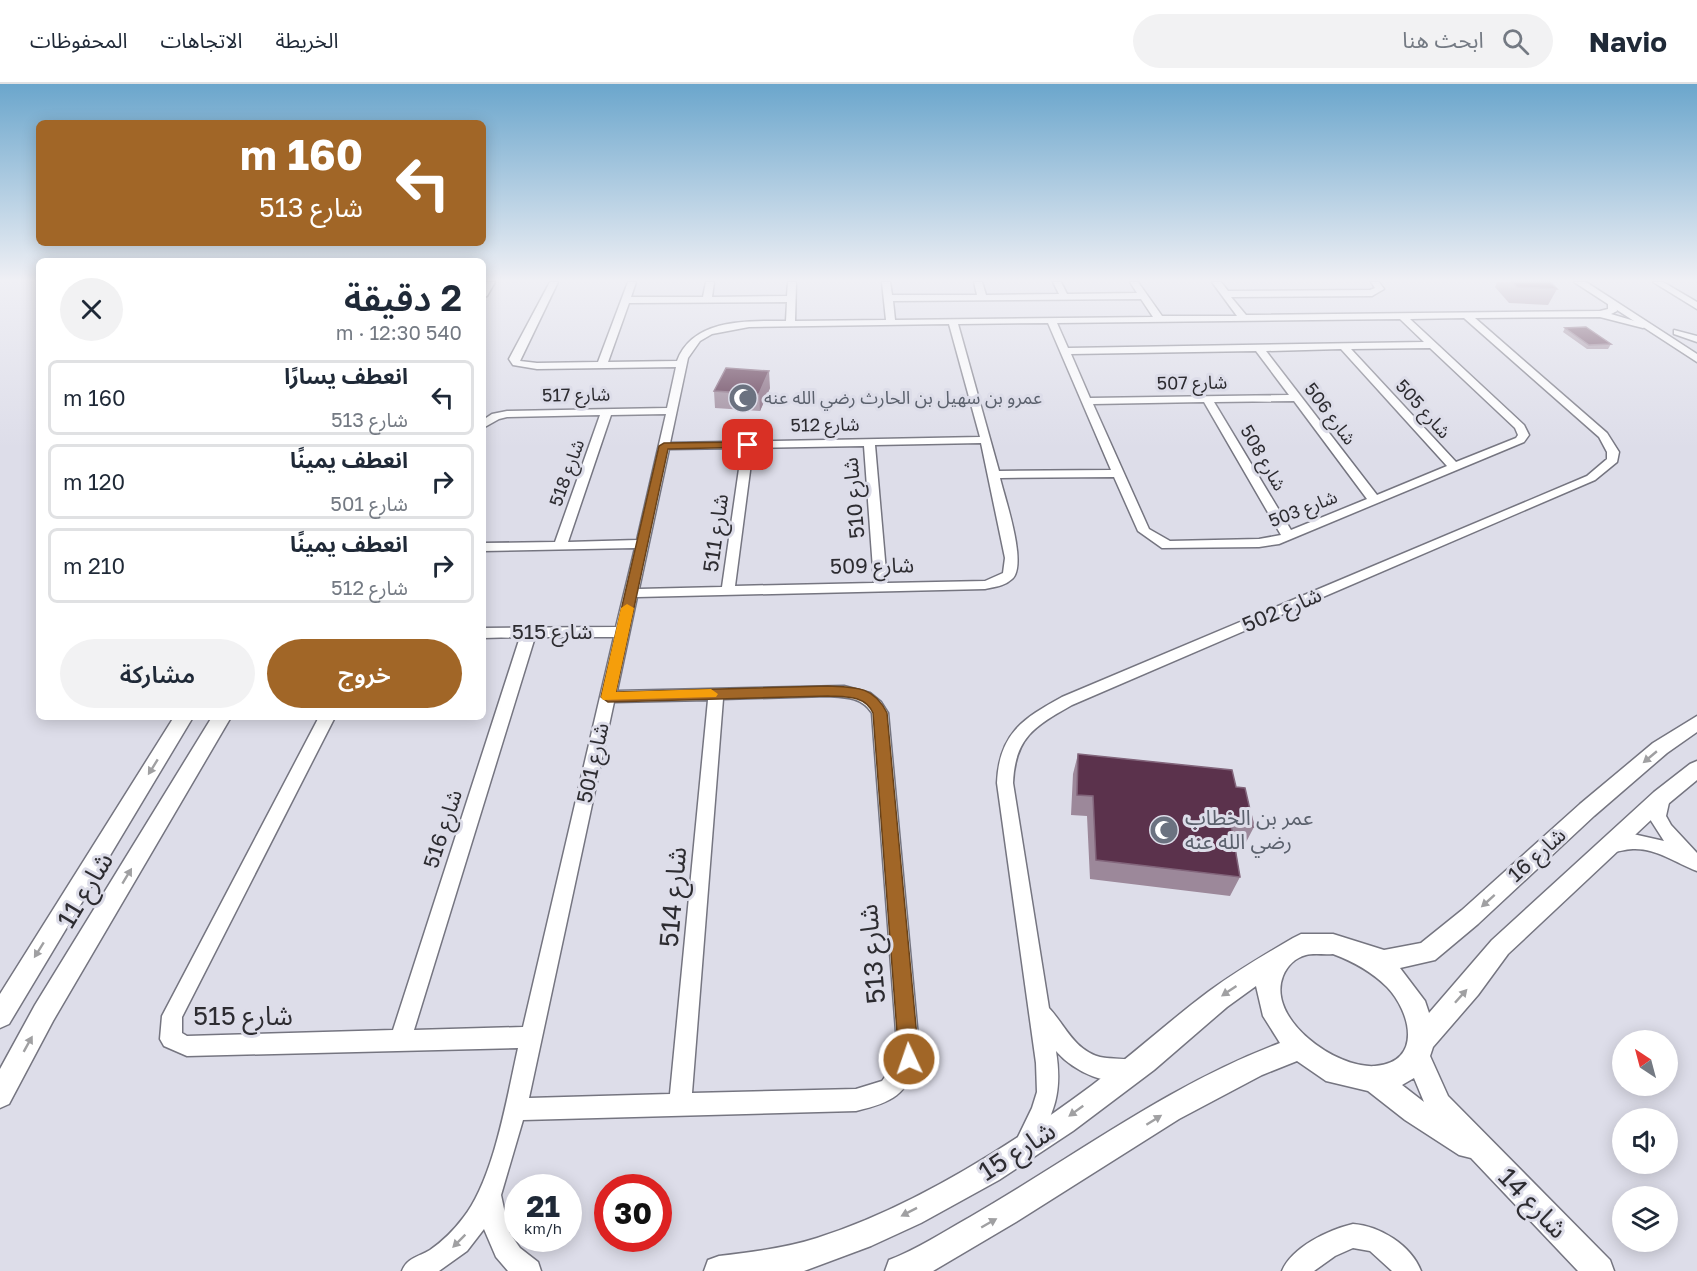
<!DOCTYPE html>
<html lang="ar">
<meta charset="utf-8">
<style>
:root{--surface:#fff;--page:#f2f2f3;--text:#1f2937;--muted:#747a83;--line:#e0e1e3;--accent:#a16627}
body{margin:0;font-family:"Golos Text","Noto Sans Arabic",sans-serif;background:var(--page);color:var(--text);direction:rtl;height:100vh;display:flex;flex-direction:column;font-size:22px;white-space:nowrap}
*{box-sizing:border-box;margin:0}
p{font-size:20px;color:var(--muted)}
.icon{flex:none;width:33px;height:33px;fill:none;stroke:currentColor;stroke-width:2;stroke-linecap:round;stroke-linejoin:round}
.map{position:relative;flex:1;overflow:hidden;direction:ltr}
.sheet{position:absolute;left:36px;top:174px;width:450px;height:462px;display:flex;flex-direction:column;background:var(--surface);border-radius:9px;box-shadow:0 3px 15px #0003;direction:rtl}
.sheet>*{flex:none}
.guide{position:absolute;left:36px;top:36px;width:450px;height:126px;border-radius:9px;box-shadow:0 3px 15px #0003;direction:rtl;background:#a16627;color:#fff;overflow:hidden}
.needle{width:39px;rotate:324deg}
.buttons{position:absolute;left:1612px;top:946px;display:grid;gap:12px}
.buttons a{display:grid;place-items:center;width:66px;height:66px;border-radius:50%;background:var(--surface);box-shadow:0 3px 15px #0003;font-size:30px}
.speed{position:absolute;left:504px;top:1090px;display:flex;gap:12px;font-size:30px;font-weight:700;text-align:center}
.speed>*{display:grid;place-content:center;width:78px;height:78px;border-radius:50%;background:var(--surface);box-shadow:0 3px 15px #0003;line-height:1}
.speed small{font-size:15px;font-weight:400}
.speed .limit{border:9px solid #d22;background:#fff;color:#111}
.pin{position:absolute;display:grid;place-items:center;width:51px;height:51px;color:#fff;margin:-26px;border-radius:12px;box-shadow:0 3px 9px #0006}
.me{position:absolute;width:66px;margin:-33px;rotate:357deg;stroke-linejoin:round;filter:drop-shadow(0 0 4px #0008)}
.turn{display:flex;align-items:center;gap:21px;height:126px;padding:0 24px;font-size:27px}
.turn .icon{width:78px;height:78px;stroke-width:2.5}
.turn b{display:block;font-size:42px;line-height:51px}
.round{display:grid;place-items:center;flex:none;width:63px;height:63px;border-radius:32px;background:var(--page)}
.head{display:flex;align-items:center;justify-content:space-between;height:102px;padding:0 24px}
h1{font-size:36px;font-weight:600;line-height:45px}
.button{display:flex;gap:12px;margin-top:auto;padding:12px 24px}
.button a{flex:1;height:69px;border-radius:36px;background:var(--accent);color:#fff;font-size:24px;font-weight:600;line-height:69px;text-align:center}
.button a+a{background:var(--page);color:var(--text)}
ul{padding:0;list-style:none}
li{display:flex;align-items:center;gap:18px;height:75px;margin:0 12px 9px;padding:0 12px;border:3px solid var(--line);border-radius:9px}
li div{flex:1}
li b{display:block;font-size:22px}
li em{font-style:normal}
header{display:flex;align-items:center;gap:36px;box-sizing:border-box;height:84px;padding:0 30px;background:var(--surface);border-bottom:2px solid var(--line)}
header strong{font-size:28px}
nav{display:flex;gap:33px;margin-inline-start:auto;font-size:21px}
.search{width:420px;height:54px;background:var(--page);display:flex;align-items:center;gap:15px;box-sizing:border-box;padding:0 21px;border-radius:33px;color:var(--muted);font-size:22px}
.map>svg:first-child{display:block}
</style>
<header>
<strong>Navio</strong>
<div class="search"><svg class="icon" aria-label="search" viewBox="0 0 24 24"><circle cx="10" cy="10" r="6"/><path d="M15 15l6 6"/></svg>ابحث هنا</div>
<nav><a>الخريطة</a><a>الاتجاهات</a><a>المحفوظات</a></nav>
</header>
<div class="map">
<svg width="1697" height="1187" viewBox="0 0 1697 1187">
<rect width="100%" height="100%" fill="#dddde9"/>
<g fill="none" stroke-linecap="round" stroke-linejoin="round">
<g stroke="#757580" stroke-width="3">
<path id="minor" d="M 550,198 L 558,198 L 520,277 L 537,279 L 598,278 L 628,198 L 636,198 L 631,213 L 703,213 L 706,198 L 714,198 L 712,213 L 787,212 L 788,198 L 796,198 L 795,237 L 886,236 L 882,198 L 890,198 L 892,211 L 977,211 L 974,198 L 982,198 L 986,211 L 1059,210 L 1053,198 L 1061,198 L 1067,210 L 1137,209 L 1130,198 L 1138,198 L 1162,232 L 1237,232 L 1212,198 L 1221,198 L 1228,207 L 1370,206 L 1375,204 L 1371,198 L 1379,198 L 1384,205 L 1372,212 L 1231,213 L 1246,231 L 1600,227 L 1608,225 L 1608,220 L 1612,217 L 1616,220 L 1617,227 L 1611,230 L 1648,241 L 1643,244 L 1600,233 L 1475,234 L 1607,349 L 1619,368 L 1617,378 L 1595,396 L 1072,621 C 1035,642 1015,653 1013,699 L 1049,924 C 1065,941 1074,966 1100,973 C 1112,976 1126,973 1138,978 L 1141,986 L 1138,994 C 1111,1005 1074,988 1056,967 C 1063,1011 1053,1029 1034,1067 L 1026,1070 L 1018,1067 L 1015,1059 L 1032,1024 L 1037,1008 L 1036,979 L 997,699 C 999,650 1022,635 1062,613 L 1587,392 L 1607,375 L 1607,368 L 1599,353 L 1464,234 L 1410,235 L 1524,341 L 1529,351 L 1524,358 L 1279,460 L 1259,463 L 1162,464 L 1138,447 L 1114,393 L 1000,394 C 1005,415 1028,481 1012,495 C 1005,502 994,503 985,505 L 637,513 L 617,607 L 844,602 L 870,609 L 881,618 L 888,629 L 920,975 C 905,1011 894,1018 856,1027 L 523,1036 L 501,1111 L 509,1148 L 520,1164 L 538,1178 L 541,1187 L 508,1187 L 496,1173 L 484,1145 L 467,1167 L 439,1187 L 402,1187 C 407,1174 418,1173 430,1166 C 443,1157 454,1146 463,1134 C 494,1095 507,1013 518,964 L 187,972 L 164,962 L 160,955 L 162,932 L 319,633 L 335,633 L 182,933 L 182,949 L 187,952 L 393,946 L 520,553 L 483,554 L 483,544 L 616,543 L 635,464 L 483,467 L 483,459 L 555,458 L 600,331 L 507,333 L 499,335 L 483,344 L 483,336 L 492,330 L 507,327 L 667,324 L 676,283 L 537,285 L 513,281 L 509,275 ZM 1141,215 L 1153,233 L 895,236 L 893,217 ZM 787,218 L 786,237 C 748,237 693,234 677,277 L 608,278 L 629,219 ZM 1400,235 L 1424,258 L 1068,264 L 1057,239 ZM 1048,239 L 1111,386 L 999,387 L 958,240 ZM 949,240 L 980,353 L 670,359 L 688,274 L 700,257 L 712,250 L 749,243 ZM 1430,264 L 1515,344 L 1518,351 L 1516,354 L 1456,378 L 1351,265 ZM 1341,265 L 1447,382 L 1377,411 L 1266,267 ZM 1256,267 L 1289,311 L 1090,314 L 1071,270 ZM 1294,317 L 1367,415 L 1291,446 L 1214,318 ZM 1204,318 L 1281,451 L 1259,455 L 1170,457 L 1149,445 L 1093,320 ZM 666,330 L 637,456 L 568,458 L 611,331 ZM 981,359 L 1005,474 L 1003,489 L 985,497 L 887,499 L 875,361 ZM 864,362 L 874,499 L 735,502 L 753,364 ZM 742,364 L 722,503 L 639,505 L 669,365 ZM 535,553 L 614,553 L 523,943 L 414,946 ZM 828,612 C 846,613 862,613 872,629 L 898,974 L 882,997 L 856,1005 L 692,1009 L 723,615 ZM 708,616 L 670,1010 L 529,1014 L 614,618 Z
M 1653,198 L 1663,198 L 1697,218 L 1697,225 Z
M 1674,246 L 1697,252 L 1697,258 L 1674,250 Z
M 1661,707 L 1667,709 L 1670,714 L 1666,732 L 1671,741 L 1697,769 L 1697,787 C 1676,779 1657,765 1635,765 C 1624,764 1614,771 1603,767 L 1600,762 L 1603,757 L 1633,750 L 1664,757 L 1648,732 L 1655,709 Z
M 1353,1140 C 1380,1142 1411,1161 1421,1187 L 1392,1187 L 1370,1167 L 1353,1164 L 1335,1172 L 1314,1187 L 1282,1187 C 1292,1163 1328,1146 1353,1140 Z"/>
</g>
<g stroke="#757580" stroke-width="3">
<path id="tertiary" d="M 485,198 L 495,198 L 487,212 L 483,213 Z
M 1574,198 L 1586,198 L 1697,270 L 1697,278 Z
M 1697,632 L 1697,648 L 1667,669 L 1594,732 L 1478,840 L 1435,876 L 1400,884 L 1425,917 L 1429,929 L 1492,856 L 1654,708 L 1690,680 L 1697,677 L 1697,696 L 1668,720 L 1508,870 L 1478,911 L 1433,963 L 1430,972 L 1448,1012 L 1610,1176 L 1614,1187 L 1578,1187 L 1471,1074 L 1459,1071 L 1405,1036 L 1368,1007 L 1326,997 L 1297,977 L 1262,991 L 1179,1035 L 1016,1138 L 933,1187 L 885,1187 L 889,1176 C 918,1165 943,1148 970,1133 C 1073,1074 1168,1001 1280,959 L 1263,932 L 1256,902 L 1227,923 L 1154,986 L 1073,1047 L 999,1096 L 921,1139 L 871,1162 L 804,1187 L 704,1187 L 708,1176 L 719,1172 C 752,1168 785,1164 817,1154 C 914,1123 1010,1062 1091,1002 C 1131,972 1168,938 1208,908 C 1235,888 1264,871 1293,854 L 1301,850 L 1333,850 L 1384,866 L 1421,859 L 1462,826 L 1580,720 L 1653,659 ZM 1333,870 C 1354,878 1371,887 1387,903 C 1411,928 1423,978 1375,982 C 1336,985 1266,935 1283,892 C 1287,882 1295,874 1306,871 C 1314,869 1324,871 1333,870 ZM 1414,994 L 1424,1018 L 1402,1001 Z
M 174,633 L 193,633 L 9,940 L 0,944 L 0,910 Z
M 212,633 L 231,633 L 53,937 L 9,1020 L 0,1024 L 0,985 L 35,921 Z"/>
</g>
<use href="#minor" fill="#fff" fill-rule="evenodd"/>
<use href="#tertiary" fill="#fff" fill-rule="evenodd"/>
</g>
<path fill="#9c889a" d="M 1497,198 L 1550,198 L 1557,205 L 1548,221 L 1509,219 L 1495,203 Z
M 1565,244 L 1611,260 L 1608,265 L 1587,265 L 1563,248 Z
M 770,304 L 760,327 L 715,324 L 714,307 Z
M 1078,670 L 1236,703 L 1254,743 L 1244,762 L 1235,761 L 1240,793 L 1230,812 L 1090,795 L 1087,732 L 1071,731 L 1073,690 Z"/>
<path fill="#82657b" d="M 769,287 L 770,304 L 760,327 L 759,310 Z"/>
<path fill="#5b324c" stroke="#82657b" stroke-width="1.5" d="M 1512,198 L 1550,198 L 1557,205 L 1517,203 Z
M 1586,243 L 1611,260 L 1589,261 L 1565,244 Z
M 726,284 L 769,287 L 759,310 L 714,307 Z
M 1078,670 L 1232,686 L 1236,703 L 1245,704 L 1254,743 L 1231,741 L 1240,793 L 1096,776 L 1093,712 L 1077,711 Z"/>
<defs><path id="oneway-solid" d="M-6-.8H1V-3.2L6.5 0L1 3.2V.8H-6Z" transform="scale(1.5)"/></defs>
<g fill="#a0a0a2">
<use href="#oneway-solid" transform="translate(1650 673) rotate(140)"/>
<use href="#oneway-solid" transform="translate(153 683) rotate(122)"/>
<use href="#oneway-solid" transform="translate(127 792) rotate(-59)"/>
<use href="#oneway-solid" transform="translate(1488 817) rotate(138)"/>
<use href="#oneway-solid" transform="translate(39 866) rotate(122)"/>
<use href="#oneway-solid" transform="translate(1229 907) rotate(146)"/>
<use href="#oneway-solid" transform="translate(1461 912) rotate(-48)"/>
<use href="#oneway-solid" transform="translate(28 960) rotate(-61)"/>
<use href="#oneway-solid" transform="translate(1076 1027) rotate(144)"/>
<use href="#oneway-solid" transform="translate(1154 1036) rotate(-32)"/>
<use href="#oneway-solid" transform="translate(909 1128) rotate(153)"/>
<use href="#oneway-solid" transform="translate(989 1139) rotate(-30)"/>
<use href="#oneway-solid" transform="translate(459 1157) rotate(135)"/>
</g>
<linearGradient id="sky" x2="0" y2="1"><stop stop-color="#6ba6cc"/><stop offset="0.54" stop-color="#f0f0f5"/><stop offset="1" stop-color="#f0f0f5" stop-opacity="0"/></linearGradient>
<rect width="1697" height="364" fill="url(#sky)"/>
<path fill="#a16627" stroke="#694219" stroke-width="1.5" d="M 748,358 L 754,361 L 752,363 L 668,365 L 616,608 L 828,602 C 855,603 874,602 887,629 L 919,975 L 916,982 L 909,985 L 902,982 L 899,975 L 873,629 C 865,611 846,613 828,612 L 608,618 L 601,613 L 659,362 L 664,359 Z"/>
<path fill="#f59e0b" d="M 627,520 L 634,524 L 616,608 L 711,605 L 718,610 L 716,613 L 603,616 L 601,613 L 621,524 Z"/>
<defs>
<g id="mosque-disc" transform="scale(1.5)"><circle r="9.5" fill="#6b7280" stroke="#dddde9"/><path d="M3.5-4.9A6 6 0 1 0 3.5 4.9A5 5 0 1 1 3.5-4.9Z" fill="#fff"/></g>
</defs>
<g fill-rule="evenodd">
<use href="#mosque-disc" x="743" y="314"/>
<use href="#mosque-disc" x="1164" y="746"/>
</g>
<g text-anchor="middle" stroke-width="6" stroke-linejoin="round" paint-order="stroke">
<g font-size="18" fill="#2d2c31" stroke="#dddde9">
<text transform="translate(1192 299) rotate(-1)" y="6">شارع 507</text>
<text transform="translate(576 311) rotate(-1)" y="6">شارع 517</text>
<text transform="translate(1423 325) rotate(48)" y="6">شارع 505</text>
<text transform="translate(1330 330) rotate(53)" y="6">شارع 506</text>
<text transform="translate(825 341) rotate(-1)" y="6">شارع 512</text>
<text transform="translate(1263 374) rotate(60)" y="6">شارع 508</text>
<text transform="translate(567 389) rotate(-70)" y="6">شارع 518</text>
<text transform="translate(1303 425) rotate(-21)" y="6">شارع 503</text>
</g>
<g font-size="18" fill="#5b616d" stroke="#dddde9" text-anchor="start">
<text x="764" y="320">عمرو بن سهيل بن الحارث رضي الله عنه</text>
</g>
<g font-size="21" fill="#2d2c31" stroke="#dddde9">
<text transform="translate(854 414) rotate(-95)" y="7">شارع 510</text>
<text transform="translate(716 449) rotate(-82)" y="7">شارع 511</text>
<text transform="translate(872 482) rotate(-1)" y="7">شارع 509</text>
<text transform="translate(1282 526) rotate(-23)" y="7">شارع 502</text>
<text x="552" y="555">شارع 515</text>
<text transform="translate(593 679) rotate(-77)" y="7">شارع 501</text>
<text transform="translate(443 745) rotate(-72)" y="7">شارع 516</text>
<text transform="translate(1537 771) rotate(-42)" y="7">شارع 16</text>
</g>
<g font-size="21" fill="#5b616d" stroke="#dddde9" text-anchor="start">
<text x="1185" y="741">عمر بن الخطاب<tspan x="1185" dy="24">رضي الله عنه</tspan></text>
</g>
<g font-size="26" fill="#2d2c31" stroke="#dddde9">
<text transform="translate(85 806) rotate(-59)" y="9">شارع 11</text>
<text transform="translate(673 813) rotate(-85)" y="9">شارع 514</text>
<text transform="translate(872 870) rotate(-95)" y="9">شارع 513</text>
<text x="243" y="941">شارع 515</text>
<text transform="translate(1017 1067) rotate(-33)" y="9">شارع 15</text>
<text transform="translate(1533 1119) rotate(46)" y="9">شارع 14</text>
</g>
</g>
</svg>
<div class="buttons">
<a><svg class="needle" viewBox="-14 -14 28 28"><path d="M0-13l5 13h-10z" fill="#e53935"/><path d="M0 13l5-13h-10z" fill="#747a83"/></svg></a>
<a><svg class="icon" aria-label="sound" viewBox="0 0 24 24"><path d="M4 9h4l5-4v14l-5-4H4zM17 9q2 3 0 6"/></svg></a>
<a><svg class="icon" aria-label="layers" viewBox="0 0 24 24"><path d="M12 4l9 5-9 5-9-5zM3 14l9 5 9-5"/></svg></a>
</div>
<div class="speed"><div>21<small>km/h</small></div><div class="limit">30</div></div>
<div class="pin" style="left:748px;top:361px;background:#d93025"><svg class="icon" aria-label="arrive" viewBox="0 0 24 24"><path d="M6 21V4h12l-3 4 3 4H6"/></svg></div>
<svg class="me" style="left:909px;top:975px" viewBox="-20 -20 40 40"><circle r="17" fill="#a16627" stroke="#fff" stroke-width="3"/><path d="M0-11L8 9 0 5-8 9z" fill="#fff"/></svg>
<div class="guide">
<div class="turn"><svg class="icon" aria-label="left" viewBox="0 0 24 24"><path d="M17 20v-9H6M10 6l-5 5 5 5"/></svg><div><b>160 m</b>شارع 513</div></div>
</div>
<section class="sheet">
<div class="head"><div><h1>2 دقيقة</h1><p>540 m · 12:30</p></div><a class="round"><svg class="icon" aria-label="close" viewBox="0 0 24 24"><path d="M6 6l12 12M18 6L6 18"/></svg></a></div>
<ul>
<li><svg class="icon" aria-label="left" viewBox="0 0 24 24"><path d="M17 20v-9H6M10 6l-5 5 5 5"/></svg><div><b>انعطف يسارًا</b><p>شارع 513</p></div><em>160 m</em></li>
<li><svg class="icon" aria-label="right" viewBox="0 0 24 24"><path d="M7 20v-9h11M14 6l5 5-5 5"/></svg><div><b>انعطف يمينًا</b><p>شارع 501</p></div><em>120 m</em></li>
<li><svg class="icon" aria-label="right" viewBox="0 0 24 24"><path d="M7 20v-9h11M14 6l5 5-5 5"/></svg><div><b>انعطف يمينًا</b><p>شارع 512</p></div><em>210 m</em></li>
</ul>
<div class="button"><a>خروج</a><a>مشاركة</a></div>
</section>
</div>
